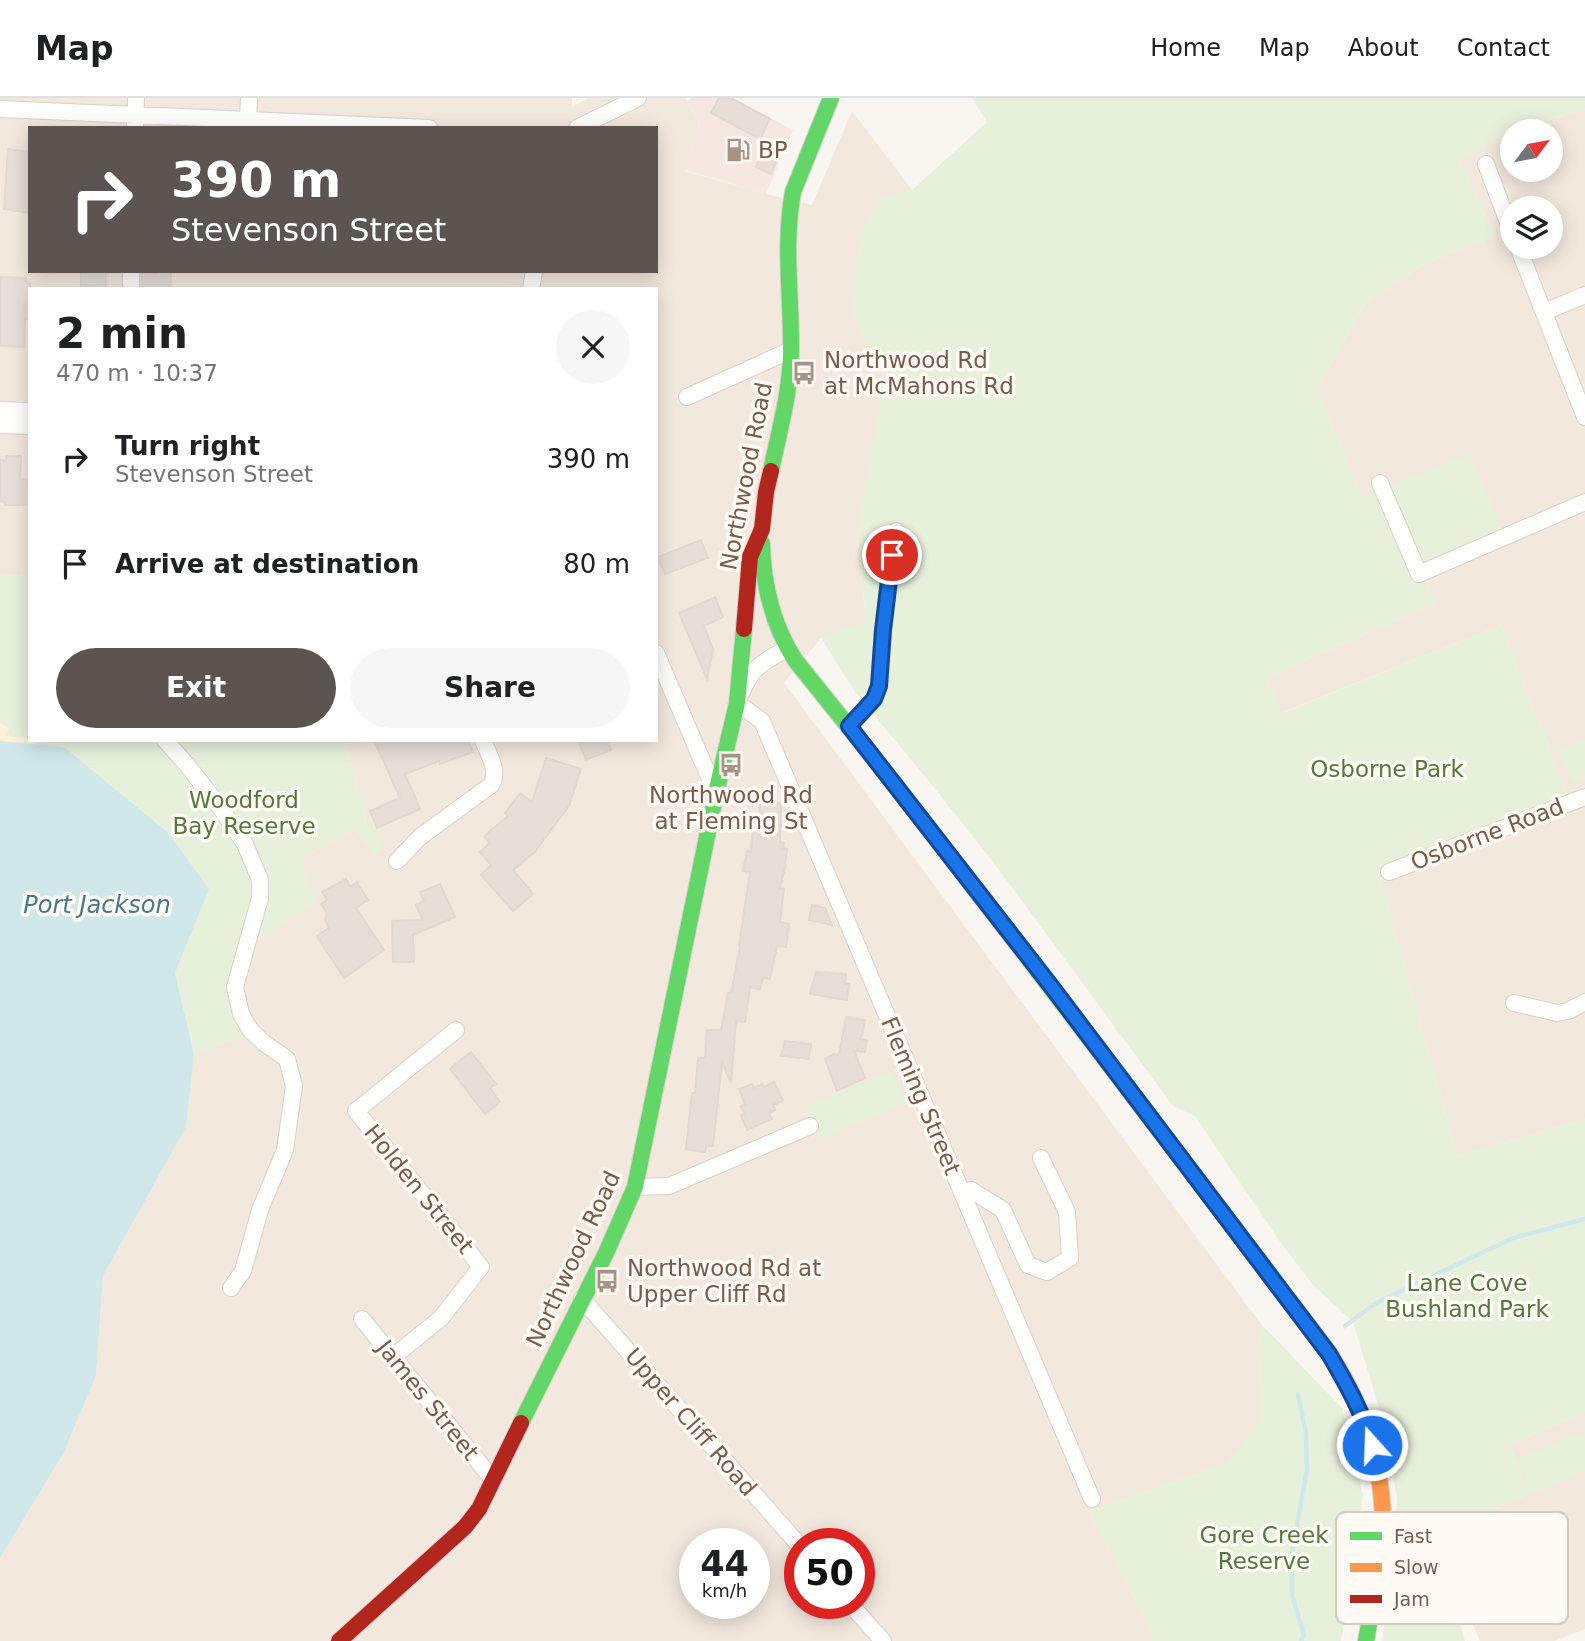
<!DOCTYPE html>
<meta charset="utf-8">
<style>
:root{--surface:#fff;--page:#f6f6f6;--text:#202124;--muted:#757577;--line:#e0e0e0;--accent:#5c5450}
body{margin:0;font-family:"DejaVu Sans",sans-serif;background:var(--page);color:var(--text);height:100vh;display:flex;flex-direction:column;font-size:26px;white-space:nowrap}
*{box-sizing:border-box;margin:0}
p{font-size:23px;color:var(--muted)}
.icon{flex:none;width:38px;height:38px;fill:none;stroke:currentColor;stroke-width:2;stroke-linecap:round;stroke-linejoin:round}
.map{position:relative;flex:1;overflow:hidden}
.side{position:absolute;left:28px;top:189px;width:630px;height:455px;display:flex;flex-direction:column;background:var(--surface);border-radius:0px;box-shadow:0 4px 18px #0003}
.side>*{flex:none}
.hud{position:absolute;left:28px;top:28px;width:630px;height:147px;border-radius:0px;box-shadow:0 4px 18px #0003;background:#5c5450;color:#fff;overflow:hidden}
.needle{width:46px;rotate:58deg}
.tools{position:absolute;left:1500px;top:21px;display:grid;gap:14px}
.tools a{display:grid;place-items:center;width:63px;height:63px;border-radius:50%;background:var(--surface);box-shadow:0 4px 18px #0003;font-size:35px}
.speed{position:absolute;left:679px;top:1430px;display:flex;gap:14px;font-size:35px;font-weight:700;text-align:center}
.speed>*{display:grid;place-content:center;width:91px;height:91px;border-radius:50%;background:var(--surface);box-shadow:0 4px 18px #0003;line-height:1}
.speed small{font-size:18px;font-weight:400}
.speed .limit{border:10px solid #d22;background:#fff;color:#111}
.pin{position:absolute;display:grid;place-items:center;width:60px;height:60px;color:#fff;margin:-30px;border:4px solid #fff;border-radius:50%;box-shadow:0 2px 7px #0007}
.me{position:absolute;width:77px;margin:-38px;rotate:340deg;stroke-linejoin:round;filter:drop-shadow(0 0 5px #0008)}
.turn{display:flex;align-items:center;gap:24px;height:147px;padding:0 28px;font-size:32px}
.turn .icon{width:91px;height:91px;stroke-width:2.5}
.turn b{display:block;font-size:49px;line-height:60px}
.round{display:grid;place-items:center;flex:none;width:74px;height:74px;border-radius:37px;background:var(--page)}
.overview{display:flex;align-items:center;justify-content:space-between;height:119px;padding:0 28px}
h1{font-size:42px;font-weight:600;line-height:52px}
.button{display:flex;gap:14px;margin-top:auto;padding:14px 28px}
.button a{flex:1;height:80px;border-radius:42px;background:var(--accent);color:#fff;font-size:28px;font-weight:600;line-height:80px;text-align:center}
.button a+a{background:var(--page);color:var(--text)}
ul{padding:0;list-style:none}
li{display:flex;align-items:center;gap:21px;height:105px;padding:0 28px}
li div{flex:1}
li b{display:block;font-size:26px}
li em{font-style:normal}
header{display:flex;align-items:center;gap:42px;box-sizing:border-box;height:98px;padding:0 35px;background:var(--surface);border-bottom:2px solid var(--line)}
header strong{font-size:33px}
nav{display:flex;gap:38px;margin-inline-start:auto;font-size:24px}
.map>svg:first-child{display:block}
</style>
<header>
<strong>Map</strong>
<nav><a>Home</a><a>Map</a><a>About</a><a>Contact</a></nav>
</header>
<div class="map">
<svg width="1585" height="1543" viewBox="0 0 1585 1543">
<rect width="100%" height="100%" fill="#f9f5f0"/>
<path fill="#f2e8de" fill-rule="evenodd" d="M 0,0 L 572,0 L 572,9 L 589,0 L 685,0 L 699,26 L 685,73 L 766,96 L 812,107 L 852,13 L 912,92 L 963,161 L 857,431 L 866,523 L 821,540 L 784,585 L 1262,1227 L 1257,1245 L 1261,1325 L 1226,1366 L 1089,1413 L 1149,1530 L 1152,1543 L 0,1543 L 0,1460 L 63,1356 L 96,1278 L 103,1178 L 186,1029 L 194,956 L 246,937 L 232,888 L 242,849 L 262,839 L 314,806 L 302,760 L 355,731 L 376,759 L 345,642 L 656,642 L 656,191 L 30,191 L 30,478 L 0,477 ZM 30,30 L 656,30 L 656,173 L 30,173 ZM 695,1446 L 754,1446 L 754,1505 L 695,1505 ZM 800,1446 L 859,1446 L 859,1505 L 800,1505 Z
M 1585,11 L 1585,399 L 1502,433 L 1469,357 L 1363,400 L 1317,290 L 1363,209 L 1424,166 L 1496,138 L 1459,64 L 1500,37 L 1512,34 L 1512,72 L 1550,72 L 1550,33 L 1514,33 ZM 1512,110 L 1550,110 L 1550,149 L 1512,149 Z
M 1585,412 L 1585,1021 L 1458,1058 L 1378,774 L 1567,695 L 1501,527 L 1281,615 L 1267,579 L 1435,506 L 1424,479 Z
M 1585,1315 L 1585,1531 L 1554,1543 L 1480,1543 L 1434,1436 L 1529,1396 L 1509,1346 Z"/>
<path fill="#f6e8e1" d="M 692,0 L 733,0 L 793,32 L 766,96 L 685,72 L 699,26 L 687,3 Z"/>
<path fill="#e7f0db" d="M 972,0 L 1585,0 L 1585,11 L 1500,37 L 1459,64 L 1496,138 L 1424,166 L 1363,209 L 1317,290 L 1363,400 L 1469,356 L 1488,400 L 1490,399 L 1502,433 L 1424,479 L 1435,506 L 1267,579 L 1282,615 L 1501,527 L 1567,695 L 1378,774 L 1458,1058 L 1585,1021 L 1585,1315 L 1509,1346 L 1529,1396 L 1434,1436 L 1465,1543 L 1382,1543 L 1391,1482 L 1397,1400 L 1384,1326 L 1353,1224 L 1313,1187 L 1281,1145 L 1195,1018 L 1173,1008 L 997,769 L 936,692 L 855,594 L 821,540 L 866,522 L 857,431 L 888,261 L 867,247 L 851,214 L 858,154 L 865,124 L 883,99 L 912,92 L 987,24 Z
M 0,477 L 30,478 L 30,642 L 345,642 L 367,725 L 385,749 L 376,759 L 355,731 L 302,760 L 315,806 L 262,839 L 242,849 L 232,888 L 246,937 L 194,956 L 175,875 L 209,790 L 0,643 Z
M 1585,640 L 1585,680 L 1572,685 L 1558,651 Z
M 892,973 L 906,1005 L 820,1042 L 806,1009 Z
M 1262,1227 L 1342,1310 L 1363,1396 L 1355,1474 L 1341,1543 L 1152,1543 L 1149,1530 L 1089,1413 L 1226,1366 L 1260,1324 L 1257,1244 Z
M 1585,1334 L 1585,1374 L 1531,1396 L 1517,1362 Z"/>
<path fill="#fbf2d9" d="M 0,624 L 9,630 L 6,638 L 24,640 L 42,648 L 0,654 Z"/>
<path fill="#d0e8ea" d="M 0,643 L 64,649 L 168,735 L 209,791 L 175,875 L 194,956 L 186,1029 L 103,1178 L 96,1278 L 63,1356 L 0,1460 Z"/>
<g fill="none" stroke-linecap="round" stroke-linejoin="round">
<path stroke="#d0e8ea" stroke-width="4.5" d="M 1345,1228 L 1376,1205 L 1513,1140 L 1585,1121
M 1298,1296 L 1306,1336 L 1307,1372 L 1292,1455 L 1292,1497 L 1304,1537 L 1301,1543"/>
</g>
<path fill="#e6ded7" stroke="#e2d8d2" stroke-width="2" d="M 719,0 L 731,0 L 770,21 L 760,41 L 711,15 Z
M 767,45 L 782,51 L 771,76 L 756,69 Z
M 8,51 L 30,54 L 30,115 L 4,111 Z
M 81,173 L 106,174 L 106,191 L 81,191 Z
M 157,173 L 171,173 L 170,191 L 142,191 L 142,175 L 157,176 Z
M 0,179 L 26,180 L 26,184 L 30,185 L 30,222 L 25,221 L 24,249 L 0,248 Z
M 6,358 L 21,358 L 20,381 L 30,382 L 30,407 L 5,407 L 5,404 L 0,403 L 0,362 L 6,363 Z
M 701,442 L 708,460 L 665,476 L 658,459 Z
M 715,499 L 723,519 L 704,528 L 713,551 L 707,581 L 679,515 Z
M 374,642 L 468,642 L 473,654 L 440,666 L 439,663 L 405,676 L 420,711 L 377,730 L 370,713 L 400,700 Z
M 578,642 L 607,642 L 611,652 L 586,662 Z
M 546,660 L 581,671 L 569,708 L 536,752 L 536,753 L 513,772 L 533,796 L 513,813 L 481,777 L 491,767 L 480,754 L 490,745 L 484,738 L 508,718 L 505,715 L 520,695 L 532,704 Z
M 760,704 L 781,705 L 780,744 L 784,745 L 783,750 L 787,751 L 785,769 L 780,790 L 784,791 L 780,824 L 789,826 L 786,849 L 777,848 L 770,881 L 763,880 L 760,891 L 750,889 L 745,924 L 736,923 L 731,985 L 722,964 L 713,1048 L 706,1048 L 705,1054 L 686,1051 L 692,995 L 695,995 L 698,960 L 705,960 L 707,932 L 721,932 L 728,895 L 731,895 L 740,849 L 739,848 L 750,774 L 743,773 L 747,753 L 751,754 L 754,720 L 759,720 Z
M 346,781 L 350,789 L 357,784 L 368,802 L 356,810 L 384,852 L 344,880 L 317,838 L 329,830 L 325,822 L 327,815 L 321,806 L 327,802 L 322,794 Z
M 440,786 L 455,819 L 413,837 L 414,864 L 393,864 L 392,823 L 423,822 L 416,807 L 424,803 L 420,794 Z
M 812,807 L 825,810 L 832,827 L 809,822 Z
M 816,874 L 846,876 L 845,886 L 849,886 L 847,902 L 810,896 Z
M 846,919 L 865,922 L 861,941 L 867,943 L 865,954 L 854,953 L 865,980 L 837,993 L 825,961 L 834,956 L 839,957 Z
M 785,943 L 811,946 L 809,961 L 781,958 Z
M 471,954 L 496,986 L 490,990 L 500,1004 L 485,1016 L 450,971 Z
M 774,984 L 783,1003 L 773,1007 L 775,1012 L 769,1015 L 772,1021 L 747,1032 L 741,1017 L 744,1016 L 741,1008 L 745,1006 L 739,991 L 752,986 L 754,990 L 762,986 L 764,989 Z"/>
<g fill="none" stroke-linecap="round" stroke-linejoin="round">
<g stroke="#d7d1cb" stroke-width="18">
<path id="street" d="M 0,11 L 429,30
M 248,22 L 249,0
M 135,30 L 136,0
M 577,30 L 638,0
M 1486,66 L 1512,135
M 1518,149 L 1585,319
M 131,191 L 131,173
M 531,191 L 534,173
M 1544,214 L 1585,197
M 687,299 L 791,252
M 0,312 L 30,313
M 0,327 L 30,328
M 1380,385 L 1419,476 L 1585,404
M 787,551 C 757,566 749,573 737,605 L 762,623 L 1092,1401
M 656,555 L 716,695
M 849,628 L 874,602 L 879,588 L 883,532 L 896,433
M 165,642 L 187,667 L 220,709 L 245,746 L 260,782 L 260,800 L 235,889 L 241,916 L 251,933 L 264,945 L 287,961 L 294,988 L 285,1052 L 260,1112 L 243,1173 L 231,1190
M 397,763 L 420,739 L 491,687 C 500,673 488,656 483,642
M 1389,774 L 1585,699
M 1514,905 L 1557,915 L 1568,913 L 1585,904
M 635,1089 L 669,1088 L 810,1028
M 962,1095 L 971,1092 L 1003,1112 L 1028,1167 L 1047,1174 L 1070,1160 L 1067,1114 L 1041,1060
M 582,1201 L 800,1448
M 362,1221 L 494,1383
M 393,1259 L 441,1220 L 481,1169 L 356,1013 L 456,932
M 849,1505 L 883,1543"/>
</g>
<g stroke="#d9d2cb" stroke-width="18">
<path id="fast" d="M 771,373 C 779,334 790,296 791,256 C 792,202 783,148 793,94 L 831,0
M 762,445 C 763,487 772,526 795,562 L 901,694 L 1180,1059
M 521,1325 L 606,1155 L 635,1089 L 716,695 L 737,605 L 744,531
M 1366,1543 L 1382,1453"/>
</g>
<g stroke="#d9d2cb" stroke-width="18">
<path id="slow" d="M 1180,1059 C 1212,1101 1245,1144 1277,1187 C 1294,1210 1313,1232 1329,1255 C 1368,1314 1388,1382 1382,1453"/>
</g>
<g stroke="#d9d2cb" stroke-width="18">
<path id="jam" d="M 744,531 L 750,459 L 762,431 L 766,394 L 771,373
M 339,1543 L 465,1429 L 479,1411 L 521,1325"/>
</g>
<use href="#street" stroke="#fefefd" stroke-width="16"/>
<use href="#fast" stroke="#63d668" stroke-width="16"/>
<use href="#slow" stroke="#ff974d" stroke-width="16"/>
<use href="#jam" stroke="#b3261e" stroke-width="16"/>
</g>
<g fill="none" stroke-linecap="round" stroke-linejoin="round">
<g stroke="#114b97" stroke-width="18">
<path id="route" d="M 892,457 L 883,532 L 879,588 L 874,601 L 849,628 L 1051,888 L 1329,1256 C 1346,1285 1363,1315 1372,1347"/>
</g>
<use href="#route" stroke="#1a73e8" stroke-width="12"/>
</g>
<defs>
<g id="fuel-bare" transform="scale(1.89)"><path d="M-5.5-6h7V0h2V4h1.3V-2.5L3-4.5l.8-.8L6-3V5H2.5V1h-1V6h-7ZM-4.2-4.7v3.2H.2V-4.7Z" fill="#a69286" stroke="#fffaf3" stroke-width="2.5" paint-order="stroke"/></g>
<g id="bus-bare" transform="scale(1.89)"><path d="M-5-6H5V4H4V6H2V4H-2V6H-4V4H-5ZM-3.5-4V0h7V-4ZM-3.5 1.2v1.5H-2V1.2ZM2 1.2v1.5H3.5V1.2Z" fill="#a69286" stroke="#fffaf3" stroke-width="2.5" paint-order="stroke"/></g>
</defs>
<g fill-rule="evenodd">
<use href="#fuel-bare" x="738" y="52"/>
<use href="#bus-bare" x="804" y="275"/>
<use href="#bus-bare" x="731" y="667"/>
<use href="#bus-bare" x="607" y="1183"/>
</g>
<g text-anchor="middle" stroke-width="7" stroke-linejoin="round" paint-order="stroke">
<g font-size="23" fill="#7a5c4d" stroke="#fffaf3" text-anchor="start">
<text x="758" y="60">BP</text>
<text x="824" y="270">Northwood Rd<tspan x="824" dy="26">at McMahons Rd</tspan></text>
<text x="731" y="705" text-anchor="middle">Northwood Rd<tspan x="731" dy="26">at Fleming St</tspan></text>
<text x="627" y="1178">Northwood Rd at<tspan x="627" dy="26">Upper Cliff Rd</tspan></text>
</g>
<g font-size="23" fill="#7a5c4d" stroke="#fffaf3">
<text transform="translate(746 378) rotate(-79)" y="8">Northwood Road</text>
<text transform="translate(1487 736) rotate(-21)" y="8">Osborne Road</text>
<text transform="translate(921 998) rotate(67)" y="8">Fleming Street</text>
<text transform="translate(419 1091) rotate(51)" y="8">Holden Street</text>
<text transform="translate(573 1161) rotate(-65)" y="8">Northwood Road</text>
<text transform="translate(428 1302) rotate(51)" y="8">James Street</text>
<text transform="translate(691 1324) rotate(49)" y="8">Upper Cliff Road</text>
</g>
<g font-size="23" fill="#537a41" stroke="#fffaf3">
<text x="1387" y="679">Osborne Park</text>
<text x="244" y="710">Woodford<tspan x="244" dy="26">Bay Reserve</tspan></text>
<text x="1467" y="1193">Lane Cove<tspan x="1467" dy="26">Bushland Park</tspan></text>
<text x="1264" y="1445">Gore Creek<tspan x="1264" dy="26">Reserve</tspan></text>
</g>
<g font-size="24" font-style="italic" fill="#437c86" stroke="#fffaf3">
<text x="97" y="815">Port Jackson</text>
</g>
</g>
<rect x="1336" y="1414" width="232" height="112" rx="10" fill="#fffaf3" stroke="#d7cbc1" stroke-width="2"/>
<rect x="1350" y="1434" width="32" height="8" fill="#63d668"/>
<rect x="1350" y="1465" width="32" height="9" fill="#ff974d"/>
<rect x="1350" y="1497" width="32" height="8" fill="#b3261e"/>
<g font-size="19" fill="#7a5c4d">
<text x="1394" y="1445">Fast</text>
<text x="1394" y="1476">Slow</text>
<text x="1394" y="1508">Jam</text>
</g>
</svg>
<div class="tools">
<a><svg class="needle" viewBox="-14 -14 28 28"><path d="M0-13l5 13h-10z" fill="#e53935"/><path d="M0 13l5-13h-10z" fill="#757577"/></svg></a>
<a><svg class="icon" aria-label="layers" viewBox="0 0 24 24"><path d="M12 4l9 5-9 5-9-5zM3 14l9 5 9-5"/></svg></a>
</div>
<div class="speed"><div>44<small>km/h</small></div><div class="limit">50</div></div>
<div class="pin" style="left:892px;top:457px;background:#d93025"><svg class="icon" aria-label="arrive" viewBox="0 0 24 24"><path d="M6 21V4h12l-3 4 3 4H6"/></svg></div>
<svg class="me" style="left:1372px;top:1347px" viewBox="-20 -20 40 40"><circle r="17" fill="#1a73e8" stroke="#fff" stroke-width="3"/><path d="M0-11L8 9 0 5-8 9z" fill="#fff"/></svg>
<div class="hud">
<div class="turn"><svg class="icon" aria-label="right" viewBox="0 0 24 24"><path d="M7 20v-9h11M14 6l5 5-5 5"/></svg><div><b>390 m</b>Stevenson Street</div></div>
</div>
<section class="side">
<div class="overview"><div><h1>2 min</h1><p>470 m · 10:37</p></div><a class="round"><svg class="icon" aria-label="close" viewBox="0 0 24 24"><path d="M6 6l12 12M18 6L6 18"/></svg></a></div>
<ul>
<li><svg class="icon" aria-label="right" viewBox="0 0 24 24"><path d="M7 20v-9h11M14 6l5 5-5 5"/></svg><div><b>Turn right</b><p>Stevenson Street</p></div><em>390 m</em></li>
<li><svg class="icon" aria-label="arrive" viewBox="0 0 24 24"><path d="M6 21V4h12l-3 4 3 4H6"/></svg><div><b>Arrive at destination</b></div><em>80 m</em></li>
</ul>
<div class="button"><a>Exit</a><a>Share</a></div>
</section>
</div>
